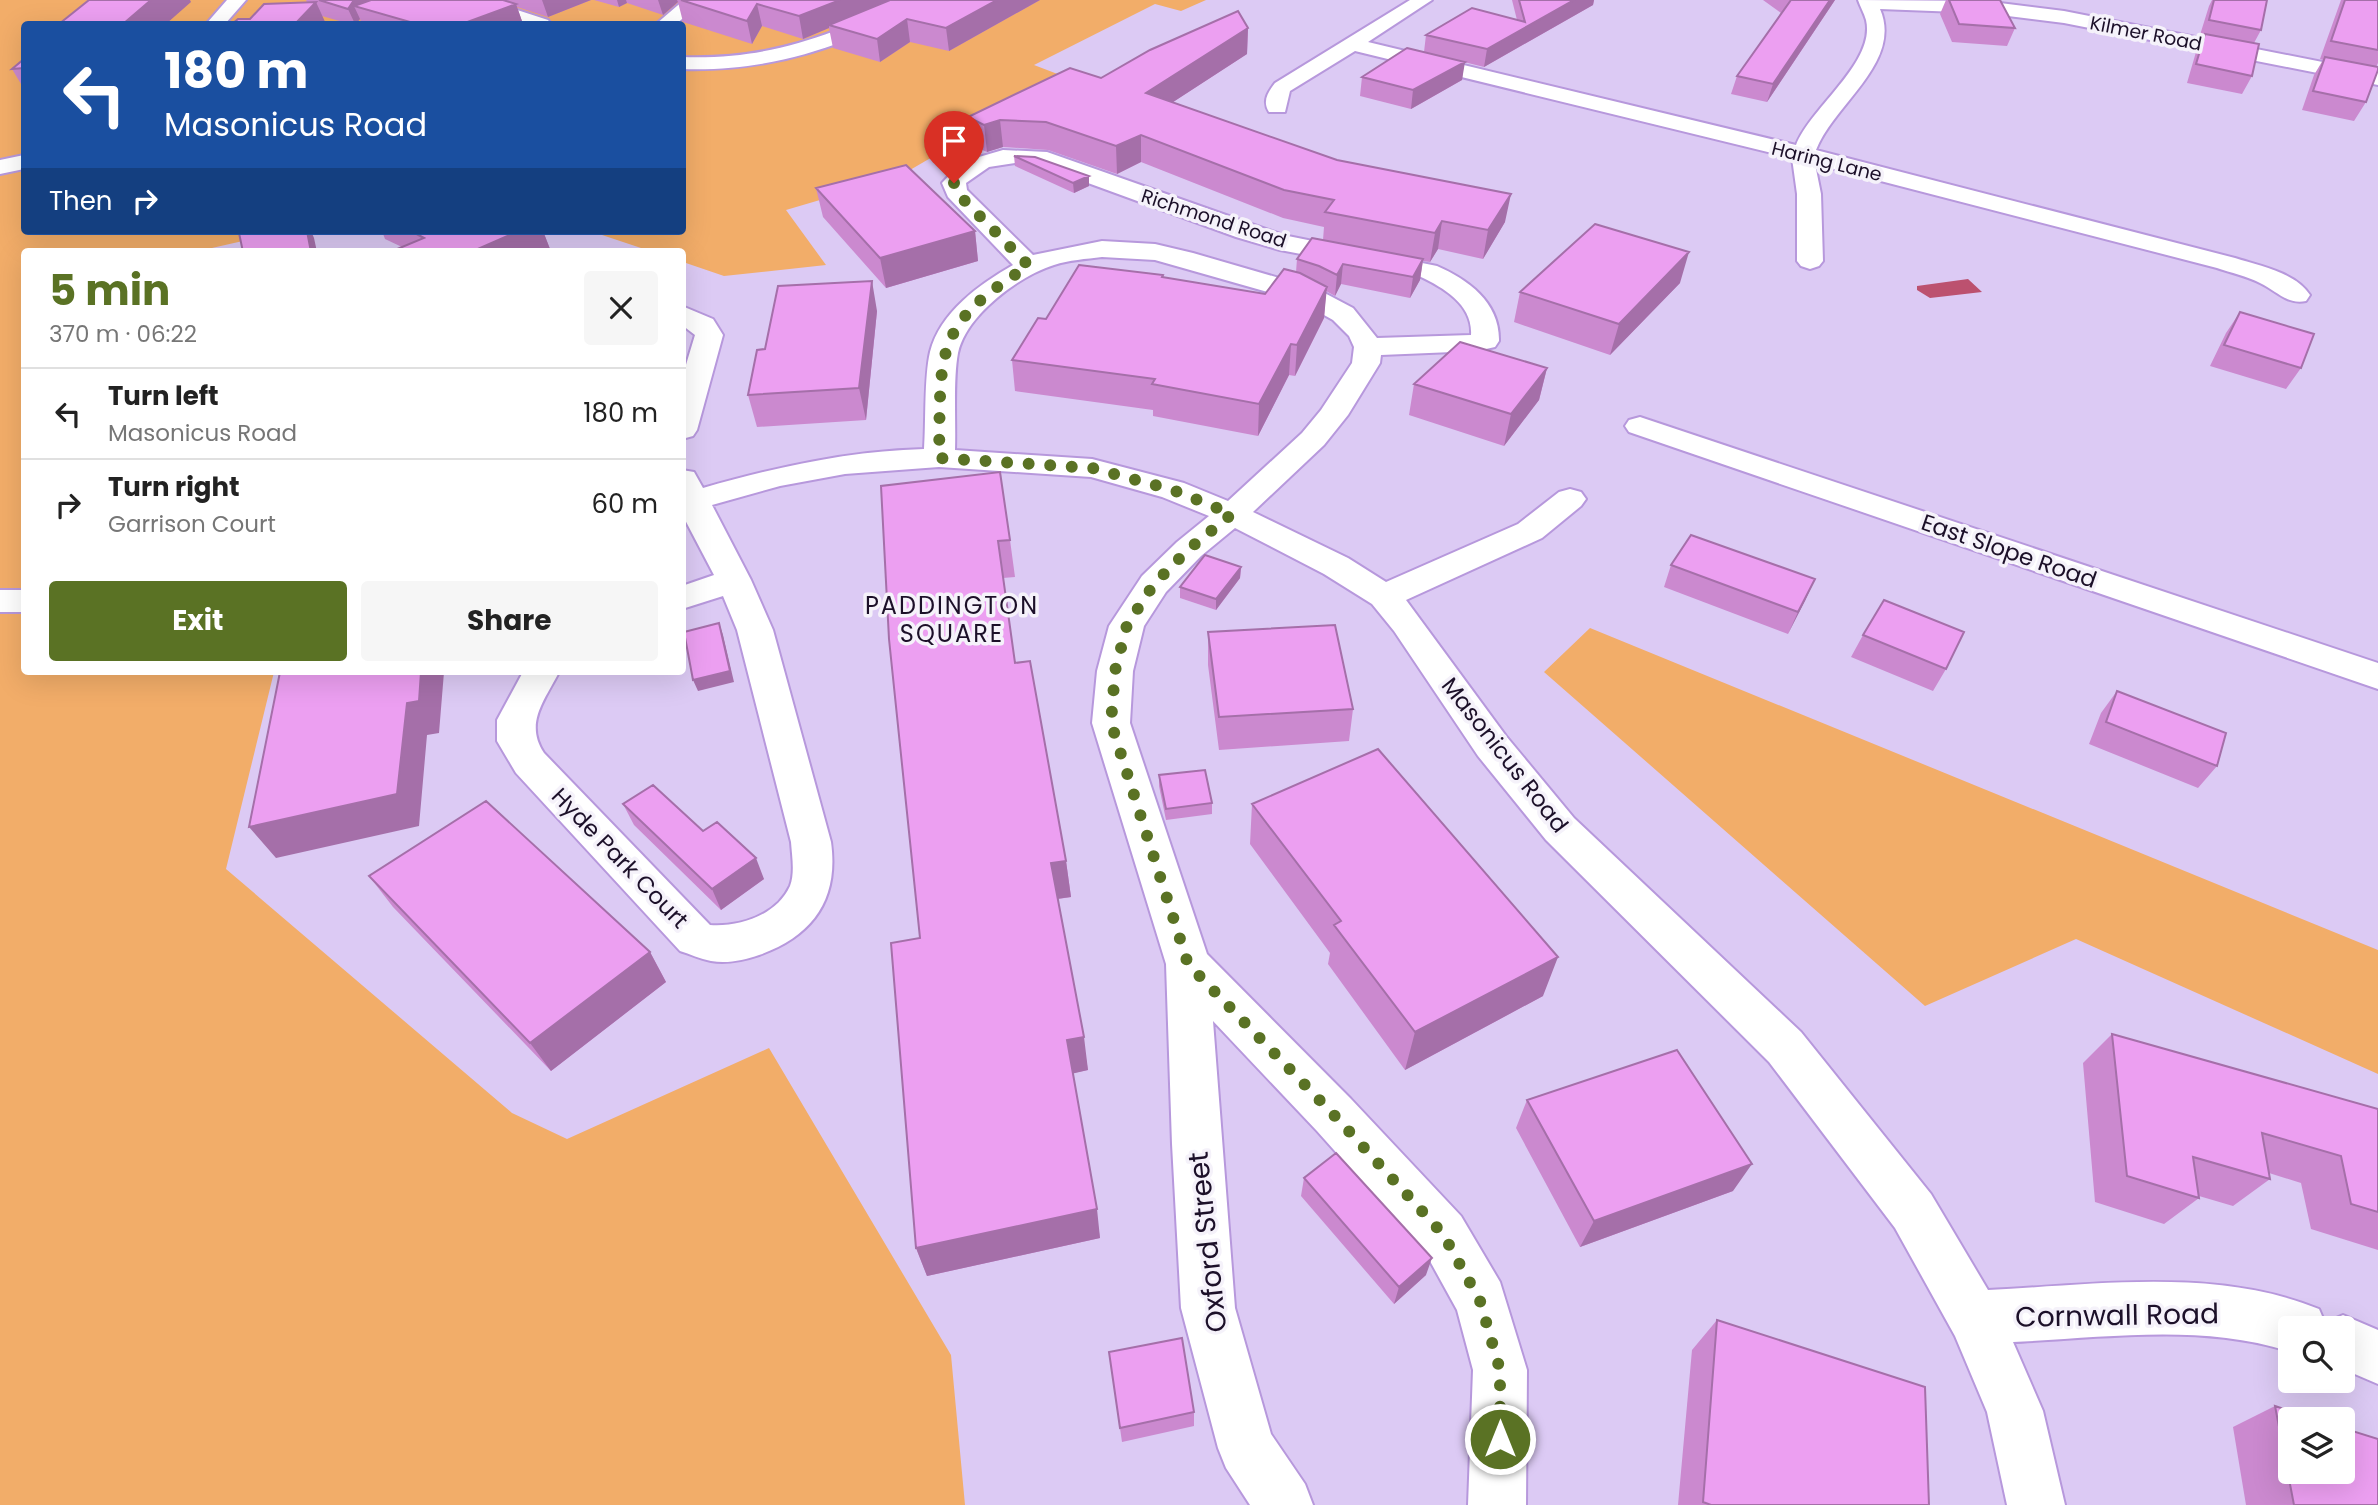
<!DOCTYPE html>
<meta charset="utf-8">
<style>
:root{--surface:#fff;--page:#f6f6f6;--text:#222;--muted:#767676;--line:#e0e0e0;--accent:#5a7224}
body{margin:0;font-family:Poppins,sans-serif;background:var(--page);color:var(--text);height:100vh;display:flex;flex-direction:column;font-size:26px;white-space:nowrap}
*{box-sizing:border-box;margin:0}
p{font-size:23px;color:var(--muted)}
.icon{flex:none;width:38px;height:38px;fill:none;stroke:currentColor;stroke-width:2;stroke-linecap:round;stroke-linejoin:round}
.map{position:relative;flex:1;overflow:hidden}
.side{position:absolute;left:21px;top:248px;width:665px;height:427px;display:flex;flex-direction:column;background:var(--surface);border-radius:7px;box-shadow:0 7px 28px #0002}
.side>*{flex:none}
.top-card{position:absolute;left:21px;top:21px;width:665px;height:214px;border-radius:7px;box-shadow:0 7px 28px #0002;background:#1a4fa0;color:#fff;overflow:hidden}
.tools{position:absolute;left:2278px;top:1316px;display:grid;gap:14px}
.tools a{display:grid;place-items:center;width:77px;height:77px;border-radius:7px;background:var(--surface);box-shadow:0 7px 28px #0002;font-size:35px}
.pin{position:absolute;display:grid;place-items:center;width:60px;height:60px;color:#fff;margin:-72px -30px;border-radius:50% 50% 50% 0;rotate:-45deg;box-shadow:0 0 7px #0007}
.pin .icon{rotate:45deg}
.me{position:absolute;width:77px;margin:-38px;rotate:0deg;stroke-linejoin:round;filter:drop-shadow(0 0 5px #0008)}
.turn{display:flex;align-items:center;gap:24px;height:147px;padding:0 28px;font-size:32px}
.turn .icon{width:91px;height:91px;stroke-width:2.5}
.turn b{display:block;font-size:49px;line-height:60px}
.then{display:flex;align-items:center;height:66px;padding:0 28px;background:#0003;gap:14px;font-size:26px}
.round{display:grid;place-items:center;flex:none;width:74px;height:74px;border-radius:7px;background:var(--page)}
.summary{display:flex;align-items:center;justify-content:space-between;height:119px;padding:0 28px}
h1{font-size:42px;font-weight:700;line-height:52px;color:var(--accent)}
.action{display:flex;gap:14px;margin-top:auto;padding:14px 28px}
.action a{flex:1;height:80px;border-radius:7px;background:var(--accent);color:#fff;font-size:28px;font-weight:700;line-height:80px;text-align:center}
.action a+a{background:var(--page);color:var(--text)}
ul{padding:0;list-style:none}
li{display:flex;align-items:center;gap:21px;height:91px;padding:0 28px;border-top:2px solid var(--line)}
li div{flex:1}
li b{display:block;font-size:26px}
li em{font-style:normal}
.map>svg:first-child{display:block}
</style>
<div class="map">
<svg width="2378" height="1505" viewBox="0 0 2378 1505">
<rect width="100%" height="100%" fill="#dccaf4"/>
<path fill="#f2ad69" d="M 0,0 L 1206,0 L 1181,11 L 1155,4 L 1034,65 L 1068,78 L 898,177 L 786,210 L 826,265 L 724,276 L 683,262 L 682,252 L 653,252 L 590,231 L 682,231 L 682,24 L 24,24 L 24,231 L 287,231 L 212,248 L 212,252 L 24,252 L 24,672 L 274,672 L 226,869 L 512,1113 L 567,1139 L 769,1048 L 951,1355 L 965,1505 L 0,1505 Z
M 1590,628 L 2378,950 L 2378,1074 L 2076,939 L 1925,1006 L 1544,672 Z"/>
<path fill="#bc516f" d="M 1968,279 L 1982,292 L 1930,298 L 1917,290 L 1917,286 Z"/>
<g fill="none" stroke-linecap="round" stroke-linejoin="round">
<g stroke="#b798dc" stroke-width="4">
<path id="minor" d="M 227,0 L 246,0 L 225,24 L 206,24 Z
M 459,0 L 487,0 L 548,20 L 551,24 L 523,24 L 461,4 Z
M 684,0 L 705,0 L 676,24 L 656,24 Z
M 909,0 L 934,0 L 932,4 C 845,43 780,72 682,69 L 682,57 C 772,60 829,35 909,0 Z
M 1410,0 L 1432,0 L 1368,42 L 1796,145 C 1811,107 1876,62 1866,20 C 1864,13 1860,6 1858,0 L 1984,1 L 2064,11 L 2378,73 L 2378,85 L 2064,23 L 1984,13 L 1880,9 C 1903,62 1834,104 1816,150 L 2235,258 C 2260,266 2295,272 2310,295 L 2306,301 C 2287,305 2277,291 2260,283 C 2247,276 2231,273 2217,268 L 1815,164 L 1821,194 L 1823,261 L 1819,266 L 1810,269 L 1801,266 L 1797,261 L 1797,194 L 1792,158 L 1355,51 L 1290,91 L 1285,112 L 1269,112 C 1262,101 1268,92 1275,83 Z
M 1003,150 L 1047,152 L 1283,235 L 1437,266 C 1469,280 1500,303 1499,341 L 1495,347 L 1477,351 L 1381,355 L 1380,363 L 1348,415 L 1324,445 L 1253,512 L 1348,558 L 1386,582 L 1518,524 L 1559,492 L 1570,489 L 1581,492 L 1586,499 L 1581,506 L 1542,538 L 1406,600 L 1506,736 L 1574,818 L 1801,1032 L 1931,1194 L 1988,1290 C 2096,1285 2216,1267 2319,1309 L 2325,1323 L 2343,1315 L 2378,1330 L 2378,1384 L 2343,1369 L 2343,1328 L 2291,1328 L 2291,1352 C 2202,1323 2104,1338 2013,1342 L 2043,1411 L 2065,1505 L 2007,1505 L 1987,1412 L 1955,1336 L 1895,1228 L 1769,1062 L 1546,840 L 1478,756 L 1394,631 L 1372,604 L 1324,574 L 1235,528 L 1201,556 L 1166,592 L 1144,626 L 1133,671 L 1130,723 L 1207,954 L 1351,1099 L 1461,1216 L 1500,1282 L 1527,1370 L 1526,1505 L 1468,1505 L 1473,1370 L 1457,1310 L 1425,1252 L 1317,1131 L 1213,1021 L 1235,1308 L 1271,1434 L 1305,1484 L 1313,1505 L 1250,1505 L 1226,1468 L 1218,1448 L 1181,1308 L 1172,1144 L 1166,964 L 1092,723 L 1097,671 L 1109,626 L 1142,576 L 1177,542 L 1209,516 L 1162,497 L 1091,477 L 939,467 L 845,474 L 780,486 L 712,505 L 751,580 L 773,630 L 831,842 C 839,899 813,936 759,955 C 744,960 728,964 711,961 C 700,959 690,954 680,951 L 516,773 L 497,741 L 497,720 L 523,672 L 559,672 C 545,700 524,723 544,753 L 710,925 C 739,927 776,916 790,886 C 795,873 792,856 791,842 L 737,630 L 723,596 L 682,609 L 682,586 L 714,575 L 682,514 L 682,470 L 694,472 L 703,488 C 776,467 849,451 924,449 C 926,422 924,377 930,352 C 940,312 980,284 1013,265 L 948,197 L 942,183 L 962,162 ZM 1015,163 L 1036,164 L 1236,237 L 1280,250 L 1421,277 C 1444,288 1473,305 1471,335 L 1377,338 L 1353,308 L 1317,289 L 1193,253 L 1155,244 L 1102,241 L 1033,255 L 967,190 L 966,183 L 989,167 ZM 1102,257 L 1155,260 L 1299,301 L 1333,320 L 1349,336 L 1354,347 L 1352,363 L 1321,410 L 1302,433 L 1228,501 L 1184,483 L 1092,459 L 955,450 C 956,421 953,380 958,353 C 966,315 1019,276 1054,265 C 1069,260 1086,259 1102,257 Z
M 24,155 L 24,169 L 0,174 L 0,160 Z
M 682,306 L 713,319 L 723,335 L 697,430 L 693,436 L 682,439 L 682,378 L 695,335 L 682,325 Z
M 1640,417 L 2378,663 L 2378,689 L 1629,432 L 1625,426 L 1629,420 Z
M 0,590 L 24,590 L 24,612 L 0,612 Z"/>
</g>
<use href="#minor" fill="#fff" fill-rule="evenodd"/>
</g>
<path fill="#cb89cf" d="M 306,0 L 591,0 L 548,17 L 517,7 L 523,24 L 362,24 L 360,19 L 356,24 L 350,24 L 322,16 L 326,24 L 250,19 L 307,2 Z
M 594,0 L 1040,0 L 949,51 L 910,42 L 880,62 L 833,48 L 829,28 L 803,39 L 762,26 L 752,44 L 683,22 L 678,2 L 663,15 L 627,3 L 619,7 Z
M 1512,0 L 1594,0 L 1593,5 L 1484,67 L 1464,62 L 1462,80 L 1411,109 L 1360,96 L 1362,77 L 1424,52 L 1426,35 L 1517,20 Z
M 1763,0 L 1835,0 L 1767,102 L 1731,94 L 1737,76 L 1781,13 Z
M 1946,0 L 2000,0 L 2015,28 L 2007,46 L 1952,42 L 1940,14 Z
M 2212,0 L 2267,0 L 2261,30 L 2254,43 L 2252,76 L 2242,94 L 2187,83 L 2196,52 L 2204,36 L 2200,35 L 2209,6 Z
M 2341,0 L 2378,0 L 2378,63 L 2376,67 L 2366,102 L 2354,121 L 2302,110 L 2314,75 L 2323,60 L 2320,59 Z
M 1248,28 L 1247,54 L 1173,102 L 1505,222 L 1483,259 L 1438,249 L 1430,262 L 1423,261 L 1420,280 L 1410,298 L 1341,284 L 1335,296 L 1326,291 L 1324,318 L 1295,376 L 1289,375 L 1258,436 L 1153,416 L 1153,410 L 1015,391 L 1012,360 L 1046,319 L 1163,275 L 1163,277 L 1265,294 L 1296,272 L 1297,259 L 1323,240 L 1324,227 L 1283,218 L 1141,162 L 1117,174 L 1048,150 L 1003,147 L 987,152 L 971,145 L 968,117 L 1101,78 Z
M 24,59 L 24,89 L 12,69 Z
M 1014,156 L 1089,186 L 1074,193 L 1015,166 Z
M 816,188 L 975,231 L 978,261 L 886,288 L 823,217 Z
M 382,231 L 543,231 L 550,249 L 543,252 L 390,252 L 402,247 L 385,239 Z
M 1680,283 L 1610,355 L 1514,322 L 1520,292 Z
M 877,311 L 866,420 L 757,427 L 748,395 L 765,349 Z
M 2240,312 L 2301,368 L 2286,389 L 2210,366 L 2226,333 Z
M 1547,368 L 1539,400 L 1504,446 L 1409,415 L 1414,384 Z
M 881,486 L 1010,540 L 1015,577 L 1003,578 L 1015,663 L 1066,861 L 1071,897 L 1058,899 L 1088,1070 L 1073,1073 L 1100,1238 L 927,1276 L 916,1248 L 920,938 Z
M 1671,565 L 1815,579 L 1788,634 L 1664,587 Z
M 1241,567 L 1240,578 L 1216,610 L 1180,598 L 1180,587 Z
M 1208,632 L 1353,709 L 1349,741 L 1219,750 L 1208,665 Z
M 1863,635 L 1946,669 L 1933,691 L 1851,657 Z
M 2117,691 L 2217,766 L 2198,788 L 2089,744 L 2101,713 Z
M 1159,775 L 1212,803 L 1212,814 L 1166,820 L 1159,786 Z
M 623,804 L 703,831 L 764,879 L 721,910 L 634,825 Z
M 1252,804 L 1543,996 L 1405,1070 L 1328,964 L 1330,953 L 1250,844 Z
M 369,876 L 650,952 L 666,982 L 551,1071 L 393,907 Z
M 2112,1034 L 2378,1109 L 2378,1250 L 2311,1229 L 2301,1183 L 2269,1173 L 2270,1179 L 2233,1206 L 2199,1196 L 2199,1198 L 2164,1224 L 2095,1202 L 2083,1063 Z
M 1527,1100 L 1733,1191 L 1580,1247 L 1516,1128 Z
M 1304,1178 L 1426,1275 L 1394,1304 L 1301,1196 Z
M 1717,1320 L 1929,1505 L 1678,1505 L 1692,1350 Z
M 1109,1352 L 1194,1412 L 1194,1426 L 1122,1442 Z
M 2275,1406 L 2378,1505 L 2246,1505 L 2233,1427 Z"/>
<path fill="#a56fa9" d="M 151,0 L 190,0 L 191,2 L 166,24 L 123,24 Z
M 354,0 L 373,0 L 354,6 L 360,19 L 356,24 L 355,24 L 348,9 Z
M 542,0 L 591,0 L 548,17 Z
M 617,0 L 626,0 L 627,3 L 619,7 Z
M 658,0 L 677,0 L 678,2 L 663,15 Z
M 840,0 L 902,0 L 829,25 L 829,28 L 803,39 L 799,16 Z
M 997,0 L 1040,0 L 949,51 L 946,28 Z
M 1574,0 L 1594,0 L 1593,5 L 1484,67 L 1487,49 Z
M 1830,0 L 1835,0 L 1767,102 L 1773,84 Z
M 316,2 L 326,24 L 295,24 Z
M 516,4 L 523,24 L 462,24 Z
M 757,4 L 762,26 L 752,44 L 747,21 Z
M 907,19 L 910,42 L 880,62 L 877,39 Z
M 1248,28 L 1247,54 L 1147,119 L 1146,93 Z
M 1465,62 L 1462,80 L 1411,109 L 1413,90 Z
M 1000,120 L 1003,147 L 987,152 L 984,125 Z
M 1141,135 L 1141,162 L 1117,174 L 1116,146 Z
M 1089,176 L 1089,186 L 1074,193 L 1073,183 Z
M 1511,194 L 1505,222 L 1483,259 L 1488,230 Z
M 1442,221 L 1438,249 L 1430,262 L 1435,233 Z
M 307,231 L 311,231 L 314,238 L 317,252 L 311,252 Z
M 519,231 L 543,231 L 550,249 L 543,252 L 471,252 Z
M 975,231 L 978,261 L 886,288 L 880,258 Z
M 1689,252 L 1680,283 L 1610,355 L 1619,324 Z
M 1423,259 L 1420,280 L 1410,298 L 1413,277 Z
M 1343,264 L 1341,284 L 1335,296 L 1337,275 Z
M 872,281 L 877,311 L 866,420 L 859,388 Z
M 1327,287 L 1324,318 L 1295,376 L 1297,345 Z
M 1291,344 L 1289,375 L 1258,436 L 1259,404 Z
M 1547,368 L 1539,400 L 1504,446 L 1511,414 Z
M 1241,567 L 1240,578 L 1216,610 L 1216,599 Z
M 1815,579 L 1805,601 L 1788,634 L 1798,612 Z
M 719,623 L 723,635 L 734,682 L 698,691 L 693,680 Z
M 421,672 L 444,672 L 439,733 L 427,735 L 419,826 L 276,858 L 249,827 L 407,703 Z
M 756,858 L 764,879 L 721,910 L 712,889 Z
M 1066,861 L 1071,897 L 1056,899 L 1051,863 Z
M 650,952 L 666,982 L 551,1071 L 530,1043 Z
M 1558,957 L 1543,996 L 1405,1070 L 1415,1032 Z
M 1084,1037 L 1088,1070 L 1071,1074 L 1067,1040 Z
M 1752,1164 L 1733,1191 L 1580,1247 L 1594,1221 Z
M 1097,1209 L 1100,1238 L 927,1276 L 916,1248 Z
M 1432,1258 L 1426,1275 L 1394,1304 L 1399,1287 Z"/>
<path fill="#ec9ff1" stroke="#a56fa9" stroke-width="2" d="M 89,0 L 151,0 L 123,24 L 59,24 Z
M 319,0 L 354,0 L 348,9 Z
M 371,0 L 503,0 L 516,4 L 462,24 L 417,24 L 354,6 Z
M 681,0 L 840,0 L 799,16 L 757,4 L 747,21 Z
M 890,0 L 997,0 L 946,28 L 907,19 L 877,39 L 829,25 Z
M 1519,0 L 1574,0 L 1487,49 L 1426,35 L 1472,8 L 1525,22 Z
M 1791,0 L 1830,0 L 1773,84 L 1737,76 Z
M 1949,0 L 2000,0 L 2015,28 L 1959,24 Z
M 2214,0 L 2267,0 L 2261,30 L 2209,20 Z
M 2345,0 L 2378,0 L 2378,50 L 2331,41 Z
M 316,2 L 295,24 L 232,24 L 238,19 L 250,19 L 264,4 Z
M 1238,11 L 1248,28 L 1146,93 L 1337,160 L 1511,194 L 1488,230 L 1442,221 L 1435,233 L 1325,212 L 1334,200 L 1284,190 L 1141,135 L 1116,146 L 1046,122 L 1000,120 L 984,125 L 968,117 L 1070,68 L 1101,78 L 1150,50 Z
M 2205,34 L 2259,44 L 2252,76 L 2196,64 Z
M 1407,48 L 1465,62 L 1413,90 L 1362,77 Z
M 2325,57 L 2378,67 L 2378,70 L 2366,102 L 2313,91 Z
M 24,59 L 24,68 L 12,69 Z
M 1014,156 L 1035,157 L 1089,176 L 1073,183 Z
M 906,165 L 975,231 L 880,258 L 816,188 Z
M 1595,224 L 1689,252 L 1619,324 L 1520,292 Z
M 248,231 L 307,231 L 311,252 L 243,252 L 239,233 Z
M 411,231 L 519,231 L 471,252 L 390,252 L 424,238 Z
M 1312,238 L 1423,259 L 1413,277 L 1343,264 L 1337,275 L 1319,266 L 1297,259 Z
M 1079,265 L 1163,275 L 1162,277 L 1265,294 L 1284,269 L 1300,273 L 1327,287 L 1297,345 L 1291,344 L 1259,404 L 1152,384 L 1155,379 L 1012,360 L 1038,318 L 1046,319 Z
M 872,281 L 859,388 L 748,395 L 757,350 L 765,349 L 778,286 Z
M 2240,312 L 2314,334 L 2301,368 L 2224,345 Z
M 1460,342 L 1547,368 L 1511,414 L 1414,384 Z
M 1000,472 L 1010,540 L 998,541 L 1015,663 L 1030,661 L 1066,861 L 1051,863 L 1084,1037 L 1067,1040 L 1097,1209 L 916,1248 L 891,943 L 920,938 L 889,639 L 881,486 Z
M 1691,535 L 1815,579 L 1798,612 L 1671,565 Z
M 1205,555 L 1241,567 L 1216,599 L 1180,587 Z
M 1884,600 L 1964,632 L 1946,669 L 1863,635 Z
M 719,623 L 730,671 L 693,680 L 684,632 Z
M 1335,625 L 1353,709 L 1219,717 L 1208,632 Z
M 280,672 L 421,672 L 419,701 L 407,703 L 397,794 L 249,827 Z
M 2117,691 L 2226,733 L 2217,766 L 2106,722 Z
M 1378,749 L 1558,957 L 1415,1032 L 1334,925 L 1341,921 L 1252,804 Z
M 1205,770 L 1212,803 L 1166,809 L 1159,775 Z
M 653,785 L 703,831 L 717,822 L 756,858 L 712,889 L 623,804 Z
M 486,801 L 650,952 L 530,1043 L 369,876 Z
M 2112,1034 L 2378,1109 L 2378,1212 L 2351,1204 L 2341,1156 L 2262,1133 L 2270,1179 L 2193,1157 L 2199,1198 L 2127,1176 Z
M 1677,1050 L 1752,1164 L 1594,1221 L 1527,1100 Z
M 1336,1153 L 1432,1258 L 1399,1287 L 1304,1178 Z
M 1717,1320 L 1925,1387 L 1929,1505 L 1711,1505 L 1703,1502 Z
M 1182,1338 L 1194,1412 L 1120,1428 L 1109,1352 Z
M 2275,1406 L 2315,1419 L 2291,1419 L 2291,1472 L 2343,1472 L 2343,1428 L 2378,1439 L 2378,1505 L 2294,1505 Z"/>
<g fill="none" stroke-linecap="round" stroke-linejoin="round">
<path stroke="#5a7224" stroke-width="12" stroke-dasharray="0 21.6" d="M 954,183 L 956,192 L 1029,266 C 932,325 941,353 939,458 L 1092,468 L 1173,490 L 1232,514 L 1189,549 L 1154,584 L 1127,625 L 1115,671 L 1111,723 L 1188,964 L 1334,1115 L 1443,1234 L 1480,1301 L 1500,1370 L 1500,1439"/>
</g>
<g text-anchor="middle" stroke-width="7" stroke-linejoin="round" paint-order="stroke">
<g font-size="19" fill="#1c1029" stroke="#f5f2fa">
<text transform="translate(2146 33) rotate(11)" y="7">Kilmer Road</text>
<text transform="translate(1827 161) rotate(14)" y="7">Haring Lane</text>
<text transform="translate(1214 218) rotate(18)" y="7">Richmond Road</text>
</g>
<g font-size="23" fill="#1c1029" stroke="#f5f2fa">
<text transform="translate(2009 551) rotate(19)" y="8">East Slope Road</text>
<text transform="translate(1505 755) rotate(52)" y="8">Masonicus Road</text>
<text transform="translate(620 858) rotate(46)" y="8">Hyde Park Court</text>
</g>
<g font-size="24" letter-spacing="2" fill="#1c1029" stroke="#f5f2fa">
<text x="952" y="614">PADDINGTON<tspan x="952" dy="28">SQUARE</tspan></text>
</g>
<g font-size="28" fill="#1c1029" stroke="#f5f2fa">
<text transform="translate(1207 1242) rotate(-96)" y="10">Oxford Street</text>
<text transform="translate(2117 1315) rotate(-1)" y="10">Cornwall Road</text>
</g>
</g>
</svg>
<div class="tools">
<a><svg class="icon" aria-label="search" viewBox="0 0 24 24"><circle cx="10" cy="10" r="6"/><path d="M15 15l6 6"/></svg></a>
<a><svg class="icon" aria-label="layers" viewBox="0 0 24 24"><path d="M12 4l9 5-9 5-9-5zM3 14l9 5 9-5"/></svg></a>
</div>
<div class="pin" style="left:954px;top:183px;background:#d93025"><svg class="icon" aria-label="arrive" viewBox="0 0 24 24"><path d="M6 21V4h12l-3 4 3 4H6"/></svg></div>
<svg class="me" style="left:1500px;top:1439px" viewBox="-20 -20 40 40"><circle r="17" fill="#5a7224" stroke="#fff" stroke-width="3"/><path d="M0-11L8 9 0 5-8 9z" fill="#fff"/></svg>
<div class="top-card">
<div class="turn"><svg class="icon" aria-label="left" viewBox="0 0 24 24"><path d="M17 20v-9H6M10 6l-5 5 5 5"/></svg><div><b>180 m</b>Masonicus Road</div></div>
<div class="then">Then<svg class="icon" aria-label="right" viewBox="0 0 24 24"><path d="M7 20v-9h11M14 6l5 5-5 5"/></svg></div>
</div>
<section class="side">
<div class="summary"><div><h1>5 min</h1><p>370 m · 06:22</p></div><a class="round"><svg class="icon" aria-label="close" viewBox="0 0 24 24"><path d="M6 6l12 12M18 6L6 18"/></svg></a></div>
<ul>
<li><svg class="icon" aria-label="left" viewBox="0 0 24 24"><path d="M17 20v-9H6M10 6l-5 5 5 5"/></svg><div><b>Turn left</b><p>Masonicus Road</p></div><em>180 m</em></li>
<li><svg class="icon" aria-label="right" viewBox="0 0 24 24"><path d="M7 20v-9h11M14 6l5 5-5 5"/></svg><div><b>Turn right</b><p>Garrison Court</p></div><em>60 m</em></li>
</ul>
<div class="action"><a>Exit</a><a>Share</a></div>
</section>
</div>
